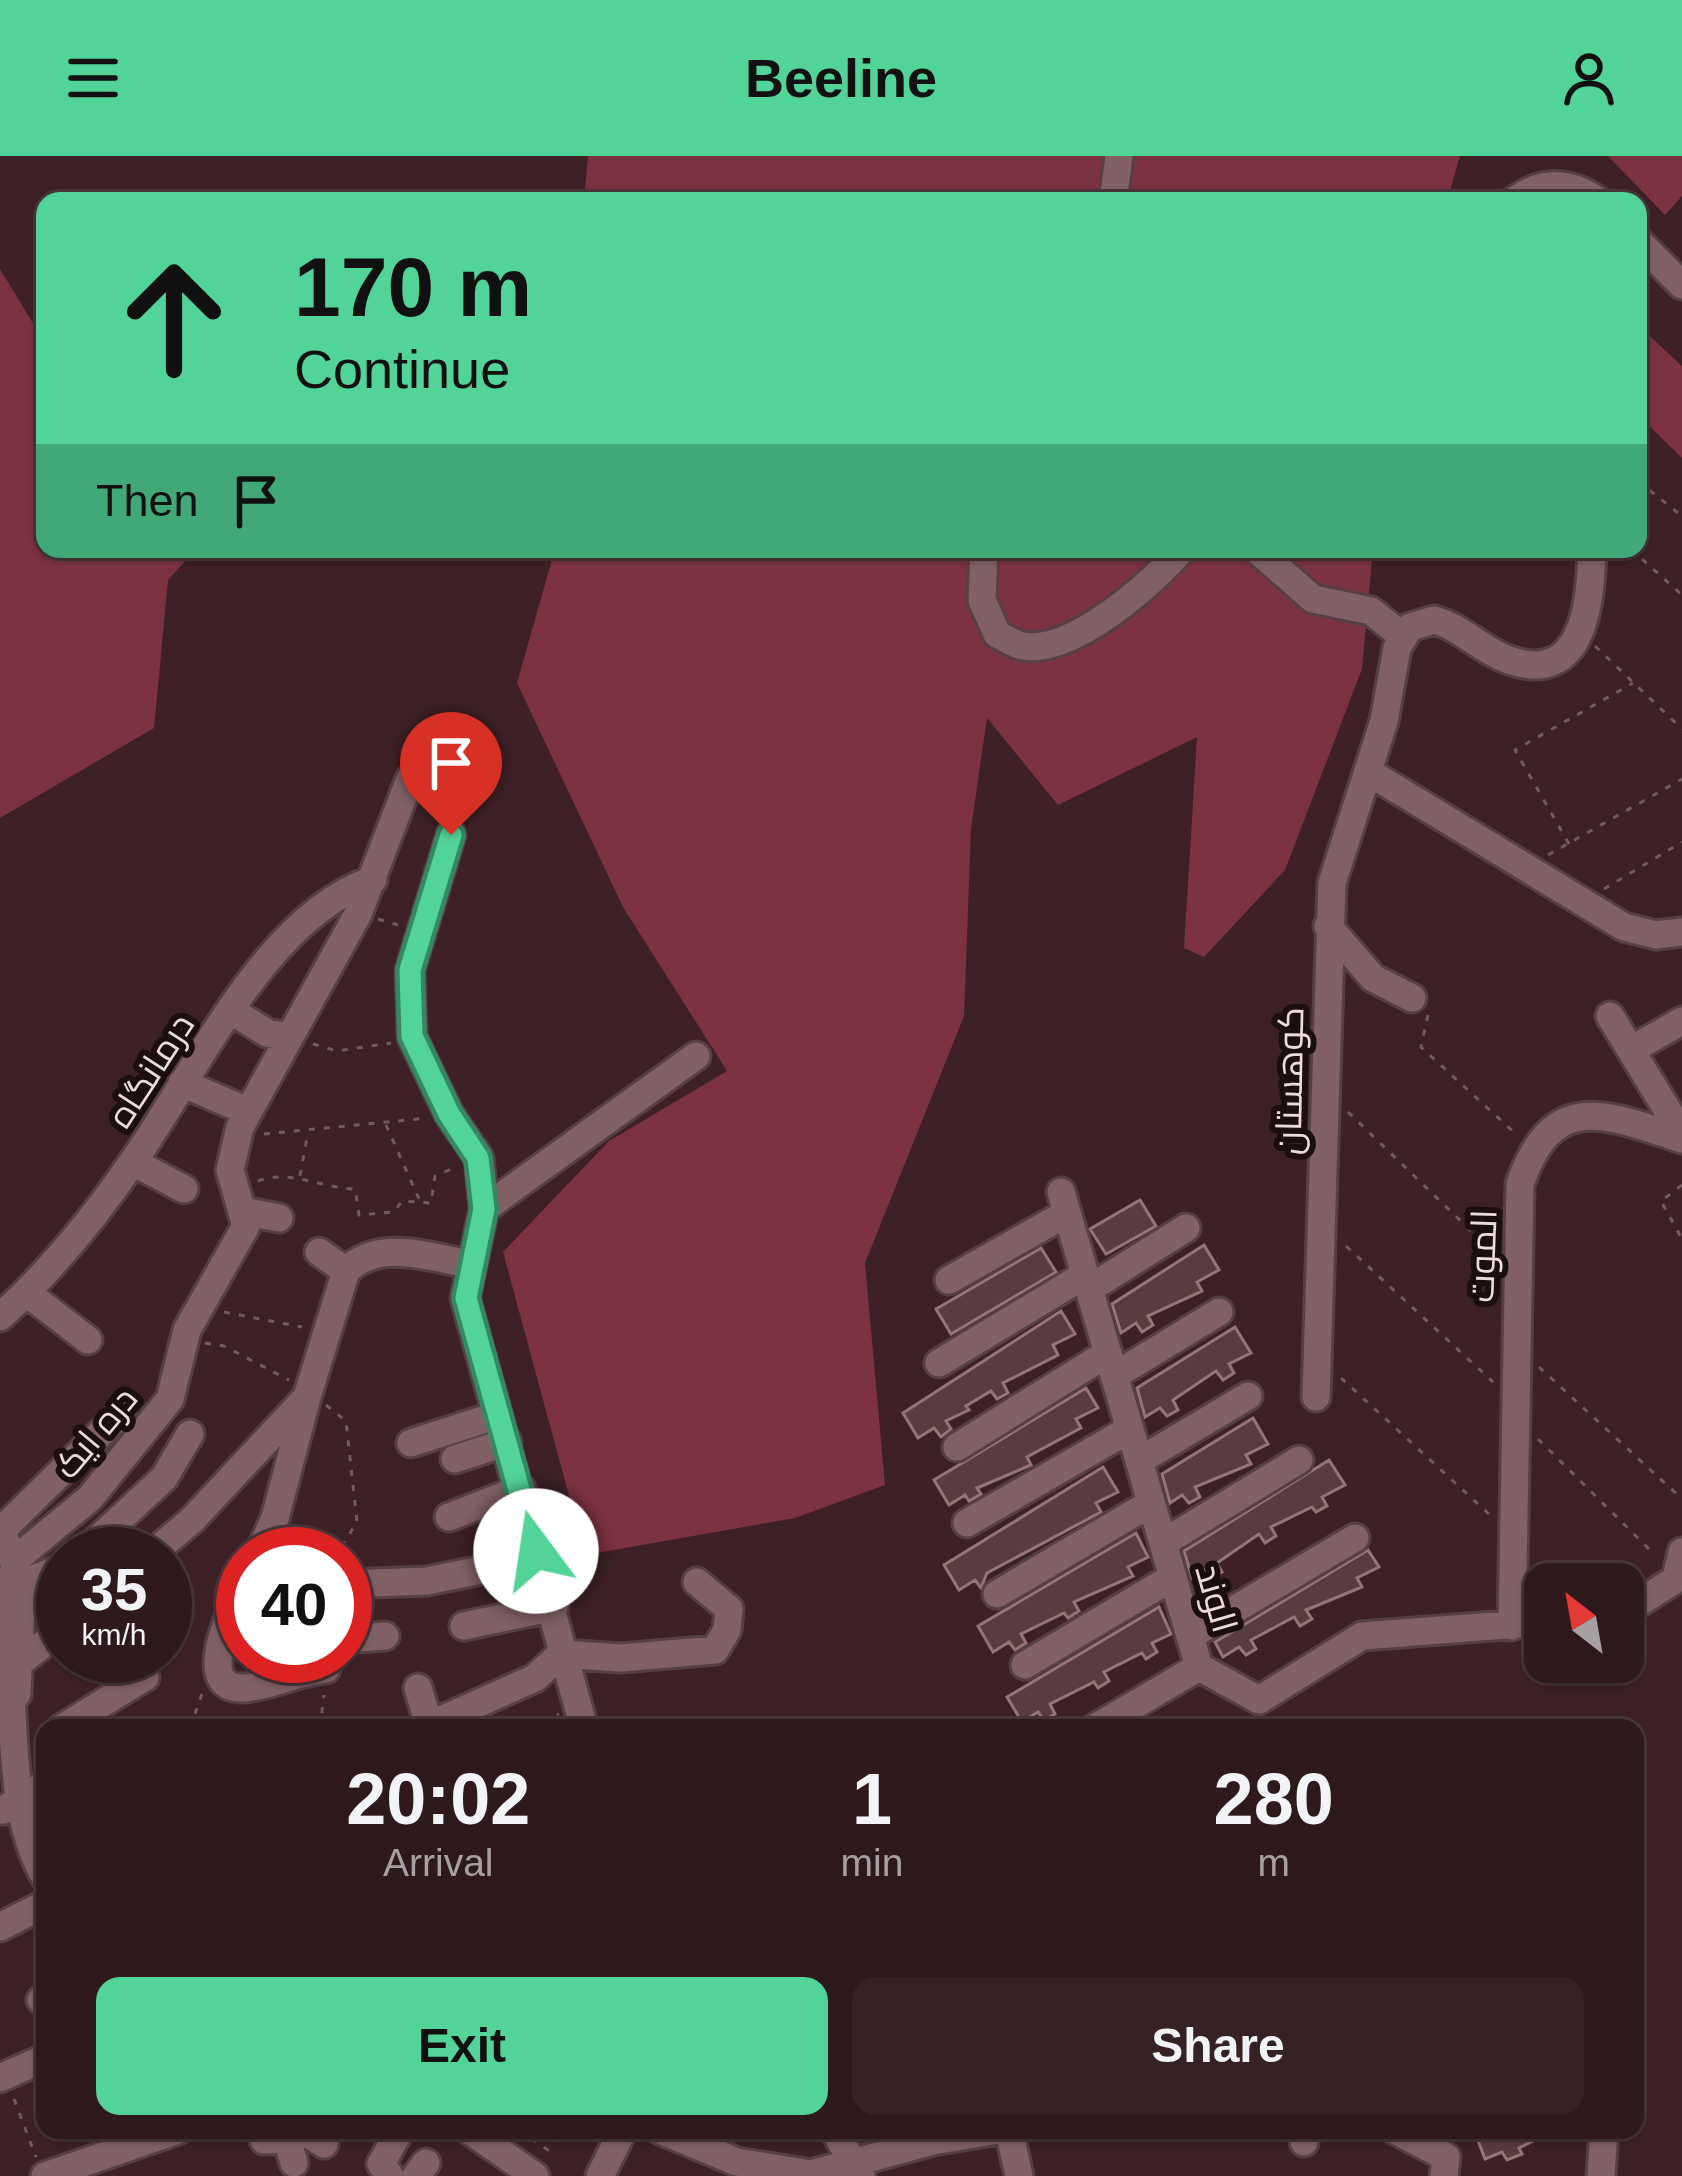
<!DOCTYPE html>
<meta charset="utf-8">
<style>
:root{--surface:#2e191c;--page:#362225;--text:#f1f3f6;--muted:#a7a0a3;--line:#49383b;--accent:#52d397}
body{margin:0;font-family:Helvetica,Cairo,sans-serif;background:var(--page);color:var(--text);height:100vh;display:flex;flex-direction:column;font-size:45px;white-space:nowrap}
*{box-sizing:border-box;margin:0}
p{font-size:39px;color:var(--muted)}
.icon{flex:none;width:66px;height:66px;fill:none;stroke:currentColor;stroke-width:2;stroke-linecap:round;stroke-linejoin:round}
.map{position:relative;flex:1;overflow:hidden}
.side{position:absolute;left:36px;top:1563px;width:1608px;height:420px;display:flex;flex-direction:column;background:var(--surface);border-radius:24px;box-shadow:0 3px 9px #0004,0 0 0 3px var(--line)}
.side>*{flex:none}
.banner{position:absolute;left:36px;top:36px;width:1611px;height:366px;border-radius:24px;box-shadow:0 3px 9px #0004,0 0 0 3px var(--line);background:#52d397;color:#111;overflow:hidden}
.needle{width:78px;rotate:329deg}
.controls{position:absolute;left:1524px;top:1407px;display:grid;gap:24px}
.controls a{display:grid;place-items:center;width:120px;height:120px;border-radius:24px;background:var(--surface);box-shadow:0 3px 9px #0004,0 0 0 3px var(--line);font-size:60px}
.speed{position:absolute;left:36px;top:1371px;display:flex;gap:24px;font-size:60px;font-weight:700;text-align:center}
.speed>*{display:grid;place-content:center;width:156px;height:156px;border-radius:50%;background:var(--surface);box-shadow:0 3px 9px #0004,0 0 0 3px var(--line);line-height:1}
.speed small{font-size:30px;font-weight:400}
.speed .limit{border:18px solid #d22;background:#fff;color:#111}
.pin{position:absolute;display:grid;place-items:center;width:102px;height:102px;color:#fff;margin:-123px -51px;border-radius:50% 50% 50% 0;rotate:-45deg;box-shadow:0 0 12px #0007}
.pin .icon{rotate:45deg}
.me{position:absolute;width:132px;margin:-66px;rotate:346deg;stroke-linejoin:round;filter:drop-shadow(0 0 9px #0008)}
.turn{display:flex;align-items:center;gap:42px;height:252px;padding:0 60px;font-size:54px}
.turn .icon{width:156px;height:156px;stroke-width:2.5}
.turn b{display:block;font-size:84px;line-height:102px}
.then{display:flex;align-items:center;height:114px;padding:0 60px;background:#0003;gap:24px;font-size:45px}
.eta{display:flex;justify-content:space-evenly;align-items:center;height:204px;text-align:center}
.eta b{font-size:72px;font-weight:600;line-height:84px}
.action{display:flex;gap:24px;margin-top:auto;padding:24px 60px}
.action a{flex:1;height:138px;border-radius:24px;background:var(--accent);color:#111;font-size:48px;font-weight:600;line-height:138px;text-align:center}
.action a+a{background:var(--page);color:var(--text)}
header{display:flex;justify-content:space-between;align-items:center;height:156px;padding:0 60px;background:var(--accent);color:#111;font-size:54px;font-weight:600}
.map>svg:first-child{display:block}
</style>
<header><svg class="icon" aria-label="menu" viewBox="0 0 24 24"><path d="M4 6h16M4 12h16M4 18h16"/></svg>Beeline<svg class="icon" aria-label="person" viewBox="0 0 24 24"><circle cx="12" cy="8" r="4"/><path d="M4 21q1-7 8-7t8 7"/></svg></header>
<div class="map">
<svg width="1682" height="2020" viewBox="0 0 1682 2020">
<rect width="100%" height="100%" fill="#3d2126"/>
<path fill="#7d3241" d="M 588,0 L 1460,0 L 1447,45 L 584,45 Z
M 1608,0 L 1682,0 L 1682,40 L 1665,59 Z
M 0,113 L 45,187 L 45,393 L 196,393 L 168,424 L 154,572 L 0,662 Z
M 1638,169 L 1682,210 L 1682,302 L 1638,259 Z
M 555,393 L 1373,393 L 1362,513 L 1285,714 L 1204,801 L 1184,792 L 1197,581 L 1058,649 L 987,562 L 971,673 L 964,860 L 865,1107 L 885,1329 L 795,1362 L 585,1399 L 503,1096 L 609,985 L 727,915 L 623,751 L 517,527 Z"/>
<path fill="#593c40" stroke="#967579" stroke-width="3" d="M 1140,1044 L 1156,1070 L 1106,1098 L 1090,1073 Z
M 1204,1089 L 1219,1114 L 1197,1126 L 1202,1135 L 1148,1160 L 1153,1169 L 1142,1176 L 1136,1167 L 1121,1177 L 1112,1148 Z
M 1041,1092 L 1056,1116 L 951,1178 L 936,1153 Z
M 1061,1155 L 1075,1178 L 1053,1189 L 1058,1199 L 1003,1227 L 1008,1237 L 997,1243 L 991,1235 L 966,1250 L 969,1254 L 946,1265 L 951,1273 L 941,1281 L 934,1272 L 918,1282 L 903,1257 Z
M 1235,1171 L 1251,1197 L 1229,1208 L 1234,1217 L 1223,1224 L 1216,1215 L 1173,1244 L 1178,1254 L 1167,1260 L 1160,1252 L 1145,1261 L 1137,1232 Z
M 1086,1232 L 1098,1252 L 1076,1263 L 1081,1272 L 1027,1301 L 1031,1309 L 977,1332 L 981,1338 L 969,1345 L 965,1339 L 949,1349 L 934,1324 Z
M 1253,1262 L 1268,1288 L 1246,1299 L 1251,1308 L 1195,1331 L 1200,1341 L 1189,1347 L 1182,1339 L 1170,1347 L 1162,1318 Z
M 1329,1304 L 1345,1329 L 1322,1341 L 1327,1350 L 1316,1356 L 1312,1351 L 1271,1371 L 1276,1380 L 1265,1387 L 1259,1378 L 1217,1407 L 1222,1416 L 1210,1422 L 1204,1414 L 1192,1422 L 1184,1395 Z
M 1103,1311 L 1118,1336 L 1096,1347 L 1101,1356 L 987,1417 L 981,1432 L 975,1424 L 959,1434 L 944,1409 Z
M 1136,1377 L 1148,1401 L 1128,1411 L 1133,1420 L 1074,1446 L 1079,1455 L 1068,1462 L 1064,1457 L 1021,1478 L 1026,1487 L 1015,1494 L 1009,1486 L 993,1496 L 978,1470 Z
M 1368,1394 L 1379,1411 L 1357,1422 L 1362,1431 L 1306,1454 L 1312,1463 L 1300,1470 L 1294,1461 L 1251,1484 L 1256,1493 L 1246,1499 L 1239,1491 L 1223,1501 L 1215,1486 Z
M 1159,1451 L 1171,1478 L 1152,1487 L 1157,1496 L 1146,1503 L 1142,1497 L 1104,1516 L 1109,1525 L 1098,1532 L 1094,1526 L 1050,1548 L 1055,1558 L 1044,1564 L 1038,1556 L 1022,1566 L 1007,1541 Z
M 1474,1974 L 1555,1974 L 1519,1992 L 1522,1998 L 1507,2004 L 1502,1996 L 1485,2003 Z"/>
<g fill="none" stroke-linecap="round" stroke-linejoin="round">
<g stroke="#574045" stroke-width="33">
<path id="minor" d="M 1113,45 L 1119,0
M 1514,45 C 1542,24 1570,25 1598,45
M 1638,85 L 1682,129
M 984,393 L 982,444 L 997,478 C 1005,482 1015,489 1023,490 C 1072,499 1153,427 1182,393
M 1256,393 L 1313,443 L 1371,455 L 1402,480
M 1370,617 L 1624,771 L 1656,779 L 1682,776
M 451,679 L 410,814 L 412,881 L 449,958 L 479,1002 L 484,1053 L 465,1142 L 584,1572
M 1328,770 L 1373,822 L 1412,842
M 232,855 L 267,877 L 288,881
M 1610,860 L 1682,978
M 1631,894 L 1682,865
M 182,927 L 247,955
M 133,1006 L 184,1033
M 1061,1036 L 1199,1511 L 1259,1544 L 1362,1480 L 1545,1466
M 484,1053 L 696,900
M 243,1055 L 279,1062
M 319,1096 L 346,1115
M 949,1124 L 1067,1057
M 1089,1133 L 1186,1072
M 27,1137 L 88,1184
M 0,1161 C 50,1116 94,1062 132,1007 C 196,917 265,760 373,724
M 939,1207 L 1085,1119
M 1114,1220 L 1219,1156
M 1316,1241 L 1332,727 L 1384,565 L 1397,492 L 1410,471 L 1434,464 C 1462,471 1482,495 1509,504 C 1585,531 1591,443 1592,393
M 411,1287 L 498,1259
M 957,1291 L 1108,1197
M 455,1303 L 507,1286
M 1139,1305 L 1248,1240
M 449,1361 L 521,1333
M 967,1367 L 1130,1273
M 0,1371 L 22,1427 L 17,1538
M 2,1374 L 121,1257
M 1163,1387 L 1299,1304
M 82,1398 L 164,1322 L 190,1278
M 152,1398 L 193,1363 L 307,1241 L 346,1115 C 379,1082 428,1101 469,1108
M 259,1398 L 275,1362 L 306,1245
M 16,1403 L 90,1342 L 170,1243 L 187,1174 L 246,1070 L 230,1014 L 240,971 L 358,758 L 410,623
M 0,1425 C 20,1523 0,1643 45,1721
M 22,1427 L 63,1412
M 345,1428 L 427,1425 L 476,1415
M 243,1431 C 232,1453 192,1535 244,1532 C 272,1530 298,1515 326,1513 L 327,1500
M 997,1438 L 1151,1347
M 1623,1457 L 1676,1423 L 1682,1396
M 464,1470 L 554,1451
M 1512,1470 L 1520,1028 C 1553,933 1605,958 1682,983
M 1190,1480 L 1355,1382
M 345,1483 L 385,1480
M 20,1506 L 63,1473
M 1025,1509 L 1173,1421
M 418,1532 L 429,1569
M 62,1572 L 145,1521
M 423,1572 L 535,1522 L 561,1498 L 621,1502 L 715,1494 L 727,1474 L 729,1453 L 697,1426
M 1095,1572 L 1199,1511
M 3,1654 L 45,1628
M 0,1771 L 45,1748
M 41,1844 L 45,1843
M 0,1922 L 45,1902
M 263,1974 L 264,1984 L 287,1983 L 294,2007
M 469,1974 L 535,2020
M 660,1974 L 737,2006 L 811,2018 L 933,1985 L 998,1974
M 834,1974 L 861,2020
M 1009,1974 L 1019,2020
M 1395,1974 L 1446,2001 L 1444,2020
M 1304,1986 L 1306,1974
M 290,1988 L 303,1974 L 324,1988
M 45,2020 L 178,1974
M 390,2020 L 381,2008 L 400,1974
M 416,2020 L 426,2007
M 600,2020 L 623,1974
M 1601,2020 L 1604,1974"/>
</g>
<path stroke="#745b5f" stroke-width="3" stroke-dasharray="6 9" stroke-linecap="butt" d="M 1638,325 L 1682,360
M 1631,393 L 1682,439
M 1595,490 L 1682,573
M 1569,688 L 1515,594 L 1633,527
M 1548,699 L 1682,623
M 1604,733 L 1682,686
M 378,763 L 398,769
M 1428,859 L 1421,891 L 1518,980
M 313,888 L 337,895 L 391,887
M 1348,956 L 1496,1099
M 386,969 L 419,1043
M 264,978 L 428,962
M 300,1020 L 308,976
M 258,1025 C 290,1013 321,1032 355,1033 L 359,1059 L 394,1056 L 402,1045 L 431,1047 L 435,1020 L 456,1011
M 1682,1029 L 1661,1045 L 1682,1083
M 1346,1090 L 1493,1226
M 224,1156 L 302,1171
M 205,1187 L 224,1190 L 289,1224
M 1539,1211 L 1682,1343
M 1341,1222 L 1489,1358
M 326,1249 L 346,1265 L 357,1366 L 337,1398
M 1538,1283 L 1655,1399
M 190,1572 L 202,1538
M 320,1572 L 324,1539
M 530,1572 L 559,1558
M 14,1943 L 36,2001
M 519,1974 L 548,1994 L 561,1974"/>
<use href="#minor" stroke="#816165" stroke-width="27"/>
</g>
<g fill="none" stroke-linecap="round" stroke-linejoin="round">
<g stroke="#358962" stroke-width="30">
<path id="route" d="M 451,679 L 410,814 L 412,880 L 449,958 L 478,1002 L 484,1053 L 466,1142 L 536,1395"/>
</g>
<use href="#route" stroke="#52d397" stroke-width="21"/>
</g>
<g text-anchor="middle" stroke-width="12" stroke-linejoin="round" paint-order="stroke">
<g font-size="36" fill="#eedbdd" stroke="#1b0f11">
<text transform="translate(150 914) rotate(-57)" y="13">درمانگاه</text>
<text transform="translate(1289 925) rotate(-89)" y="13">کوهستان</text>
<text transform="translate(1482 1100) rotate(-88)" y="13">الموت</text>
<text transform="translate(95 1276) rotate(-50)" y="13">دره ایک</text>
<text transform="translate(1217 1442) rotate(74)" y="13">الوند</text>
</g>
</g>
</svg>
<div class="controls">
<a><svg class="needle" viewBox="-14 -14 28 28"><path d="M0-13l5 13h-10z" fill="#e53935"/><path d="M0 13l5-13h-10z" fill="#a7a0a3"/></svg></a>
</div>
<div class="speed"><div>35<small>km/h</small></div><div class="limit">40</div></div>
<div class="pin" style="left:451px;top:679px;background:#d93025"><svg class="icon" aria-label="arrive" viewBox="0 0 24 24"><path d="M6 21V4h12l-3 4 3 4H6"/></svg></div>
<svg class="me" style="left:536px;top:1395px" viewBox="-20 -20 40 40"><circle r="19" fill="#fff"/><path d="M0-13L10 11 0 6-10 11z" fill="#52d397"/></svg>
<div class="banner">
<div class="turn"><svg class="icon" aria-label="ahead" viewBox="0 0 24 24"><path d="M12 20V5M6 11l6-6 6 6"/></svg><div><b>170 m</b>Continue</div></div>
<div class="then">Then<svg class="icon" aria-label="arrive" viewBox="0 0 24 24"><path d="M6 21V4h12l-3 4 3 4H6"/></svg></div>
</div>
<section class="side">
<div class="eta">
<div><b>20:02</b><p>Arrival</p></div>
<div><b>1</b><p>min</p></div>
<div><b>280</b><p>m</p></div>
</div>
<div class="action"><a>Exit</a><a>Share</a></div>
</section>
</div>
